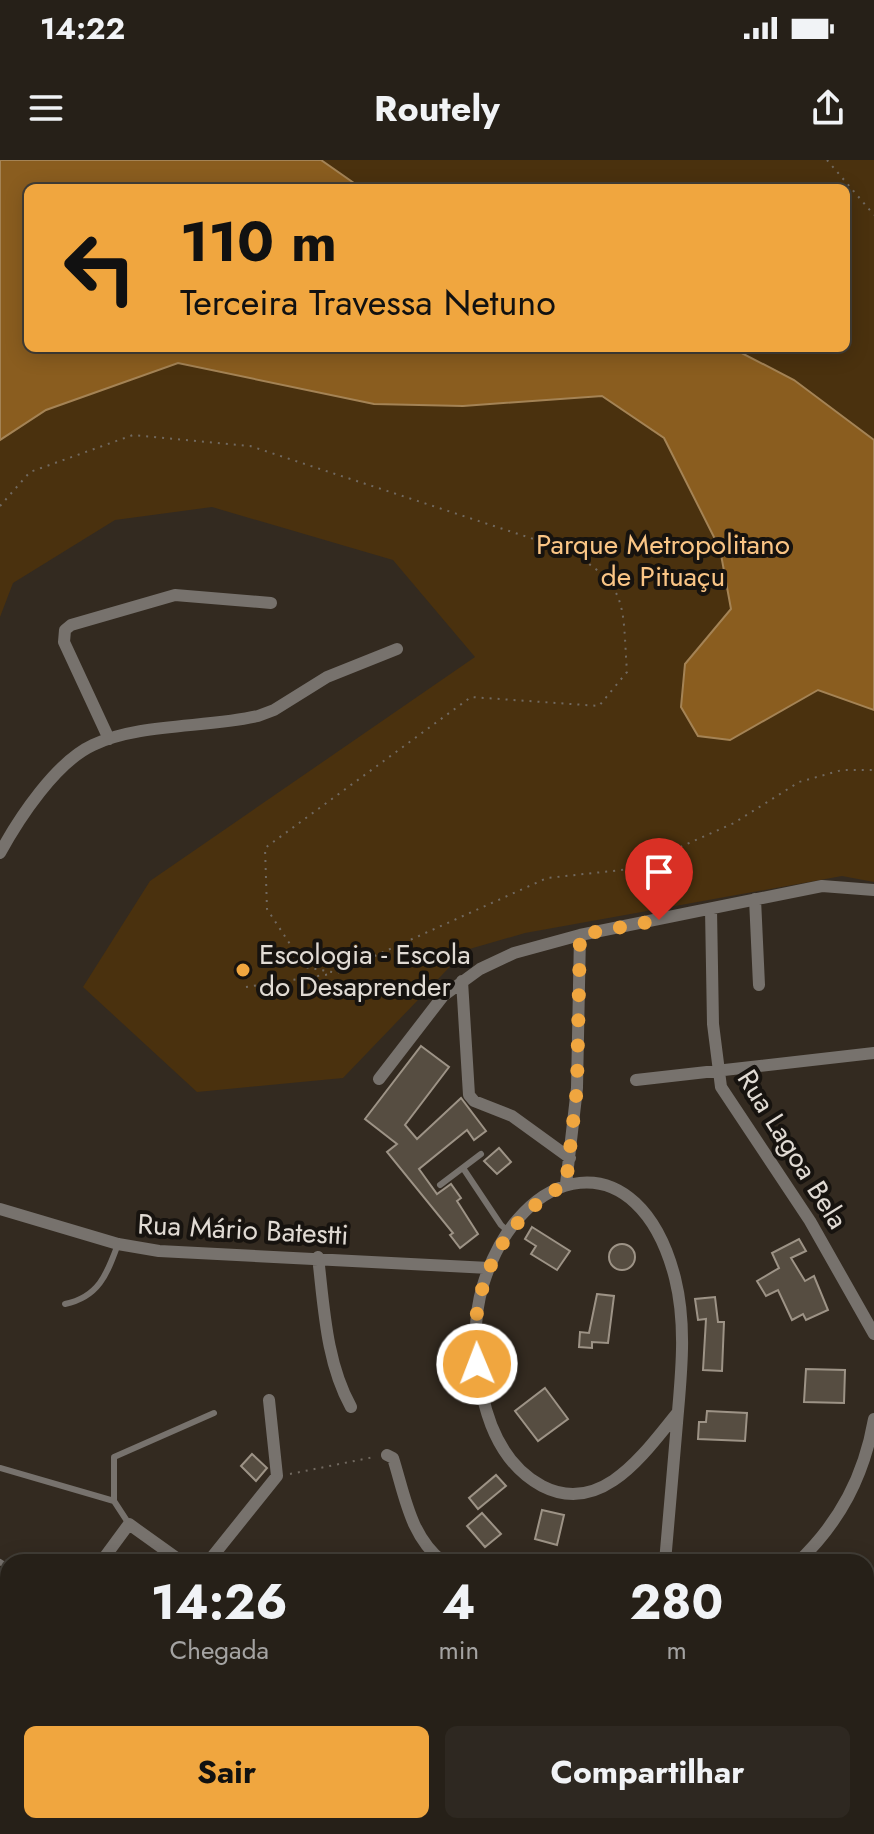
<!DOCTYPE html>
<html lang="pt">
<meta charset="utf-8">
<style>
:root{--surface:#262018;--page:#2e2821;--text:#f1f3f6;--muted:#a4a3a2;--line:#423e37;--accent:#f0a63f}
body{margin:0;font-family:Jost,sans-serif;background:var(--page);color:var(--text);height:100vh;display:flex;flex-direction:column;font-size:30px;white-space:nowrap}
*{box-sizing:border-box;margin:0}
p{font-size:26px;color:var(--muted)}
.icon{flex:none;width:44px;height:44px;fill:none;stroke:currentColor;stroke-width:2;stroke-linecap:round;stroke-linejoin:round}
.map{position:relative;flex:1;overflow:hidden}
.details{position:absolute;left:0px;top:1394px;width:874px;height:280px;display:flex;flex-direction:column;background:var(--surface);border-radius:24px 24px 0 0;box-shadow:0 4px 20px #0003,0 0 0 2px var(--line)}
.details>*{flex:none}
.top-card{position:absolute;left:24px;top:24px;width:826px;height:168px;border-radius:12px;box-shadow:0 4px 20px #0003,0 0 0 2px var(--line);background:#f0a63f;color:#111;overflow:hidden}
.pin{position:absolute;display:grid;place-items:center;width:68px;height:68px;color:#fff;margin:-82px -34px;border-radius:50% 50% 50% 0;rotate:-45deg;box-shadow:0 0 8px #0007}
.pin .icon{rotate:45deg}
.me{position:absolute;width:88px;margin:-44px;rotate:359deg;stroke-linejoin:round;filter:drop-shadow(0 0 6px #0008)}
.turn{display:flex;align-items:center;gap:28px;height:168px;padding:0 24px;font-size:36px}
.turn .icon{width:104px;height:104px;stroke-width:2.5}
.turn b{display:block;font-size:56px;line-height:68px}
.eta{display:flex;justify-content:space-evenly;align-items:center;height:136px;text-align:center}
.eta b{font-size:48px;font-weight:700;line-height:56px}
.primary-button{display:flex;gap:16px;margin-top:auto;padding:16px 24px}
.primary-button a{flex:1;height:92px;border-radius:12px;background:var(--accent);color:#111;font-size:32px;font-weight:700;line-height:92px;text-align:center}
.primary-button a+a{background:var(--page);color:var(--text)}
.status{display:flex;justify-content:space-between;align-items:center;height:56px;padding:0 40px;background:var(--surface);direction:ltr}
.status svg{height:22px;fill:currentColor}
header{display:flex;justify-content:space-between;align-items:center;height:104px;padding:0 24px;background:var(--surface);font-size:36px;font-weight:700}
.map>svg:first-child{display:block}
</style>
<div class="status"><b>14:22</b><svg viewBox="0 0 49 12"><path d="M0 12V9h3v3zM5 12V6h3v6zM10 12V3h3v9zM15 12V0h3v12zM26 1h20v11H26zM47 4h2v5h-2z"/></svg></div>
<header><svg class="icon" aria-label="menu" viewBox="0 0 24 24"><path d="M4 6h16M4 12h16M4 18h16"/></svg>Routely<svg class="icon" aria-label="share" viewBox="0 0 24 24"><path d="M12 15V3M7 8l5-5 5 5M5 13v7h14v-7"/></svg></header>
<div class="map">
<svg width="874" height="1674" viewBox="0 0 874 1674">
<rect width="100%" height="100%" fill="#332a20"/>
<path fill="#4a310e" fill-rule="evenodd" d="M 0,0 L 874,0 L 874,722 L 842,716 L 525,773 L 466,790 L 343,918 L 197,932 L 83,827 L 150,721 L 475,497 L 393,400 L 212,347 L 115,360 L 13,423 L 0,457 ZM 28,28 L 846,28 L 846,188 L 28,188 Z"/>
<path fill="#8a5d1f" stroke="#a48355" stroke-width="2" d="M 0,0 L 321,0 L 361,28 L 28,28 L 28,188 L 732,188 L 794,220 L 874,280 L 874,550 L 818,530 L 730,580 L 698,576 L 681,547 L 685,504 L 731,449 L 720,389 L 664,278 L 602,236 L 463,246 L 374,244 L 178,203 L 46,250 L 0,280 Z"/>
<path fill="#564d41" stroke="#9d9386" stroke-width="2" d="M 421,886 L 449,907 L 405,965 L 417,979 L 461,938 L 486,971 L 474,980 L 467,970 L 419,1009 L 437,1034 L 451,1024 L 461,1038 L 457,1041 L 478,1074 L 460,1088 L 450,1075 L 453,1073 L 387,992 L 397,984 L 365,959 Z
M 499,988 L 511,1002 L 497,1014 L 484,1001 Z
M 532,1067 L 570,1091 L 557,1110 L 531,1094 L 536,1086 L 525,1079 Z
M 799,1079 L 806,1091 L 791,1098 L 805,1121 L 814,1116 L 828,1150 L 806,1160 L 803,1154 L 792,1160 L 778,1130 L 766,1136 L 757,1121 L 779,1108 L 772,1093 Z
M609 1097a13 13 0 1 1 26 0a13 13 0 1 1-26 0Z
M 597,1134 L 614,1136 L 608,1183 L 592,1182 L 592,1188 L 579,1187 L 580,1172 L 589,1173 Z
M 715,1137 L 718,1162 L 724,1162 L 722,1211 L 703,1210 L 706,1159 L 698,1160 L 695,1139 Z
M 806,1209 L 845,1210 L 844,1243 L 804,1242 Z
M 545,1228 L 568,1259 L 538,1281 L 515,1251 Z
M 707,1251 L 747,1253 L 745,1281 L 698,1279 L 699,1262 L 706,1262 Z
M 252,1294 L 267,1308 L 256,1321 L 241,1306 Z
M 496,1315 L 506,1326 L 478,1349 L 469,1338 Z
M 542,1350 L 564,1355 L 557,1385 L 535,1379 Z
M 482,1353 L 501,1374 L 485,1387 L 467,1366 Z"/>
<g fill="none" stroke-linecap="round" stroke-linejoin="round">
<path stroke="#716960" stroke-width="2" stroke-dasharray="2 6" stroke-linecap="butt" d="M 827,0 L 874,55
M 0,346 L 30,312 L 133,275 L 250,286 L 564,389 C 630,424 622,444 627,512 L 599,546 L 471,537 L 265,688 L 267,749 L 305,807 L 337,813 L 547,718 L 631,709 L 734,663 L 799,622 L 842,610 L 874,610
M 246,827 L 331,814
M 290,1314 L 374,1297"/>
<path stroke="#77726d" stroke-width="6" d="M 463,1008 L 501,1065 L 509,1072
M 440,1025 L 481,994
M 65,1144 C 99,1137 107,1114 118,1084
M 0,1308 L 114,1341
M 129,1364 L 114,1341 L 114,1297 L 214,1253
M 0,1402 L 8,1407"/>
<path stroke="#77726d" stroke-width="12" d="M 109,579 L 64,482 L 65,470 L 71,465 L 175,435 L 271,443
M 0,693 C 19,658 56,602 93,585 C 139,563 207,568 258,556 L 274,550 L 327,517 L 397,489
M 755,739 L 759,825
M 711,749 L 713,864 L 721,927 L 810,1061 L 874,1174
M 462,821 L 469,935 L 474,941 L 512,956 L 570,998
M 379,919 L 443,836 L 480,809 L 514,793 L 580,775 L 822,726 L 874,730
M 636,920 L 874,893
M 566,1024 L 577,928 L 580,775
M 0,1049 L 118,1084 L 159,1091 L 489,1108
M 318,1097 C 324,1147 326,1202 351,1247
M 387,1295 L 393,1298 C 405,1336 410,1376 443,1402
M 101,1402 L 129,1364 L 182,1402
M 208,1402 L 277,1316 L 269,1240
M 665,1402 C 669,1356 673,1309 677,1263 C 681,1215 687,1166 675,1118 C 639,978 521,1002 483,1125 C 472,1161 475,1197 482,1233 C 490,1272 507,1307 542,1326 C 602,1357 645,1292 678,1252
M 798,1402 C 840,1362 864,1316 874,1259
M 866,1572 L 874,1580
M 0,1641 L 8,1643
M 866,1657 L 874,1650
M 209,1666 L 221,1674
M 445,1666 L 453,1674
M 552,1666 L 565,1674
M 163,1674 L 168,1666
M 523,1674 L 528,1666
M 645,1674 L 646,1666
M 846,1674 L 856,1666"/>
</g>
<g fill="none" stroke-linecap="round" stroke-linejoin="round">
<path stroke="#f0a63f" stroke-width="14" stroke-dasharray="0 25.2" d="M 477,1204 C 466,1132 503,1057 566,1024 L 577,928 L 580,775 L 659,760"/>
</g>
<circle fill="#f0a63f" stroke="#17130f" stroke-width="3" cx="243" cy="810" r="8"/>
<g text-anchor="middle" stroke-width="8" stroke-linejoin="round" paint-order="stroke">
<g font-size="28" fill="#fac585" stroke="#17130f">
<text x="663" y="394">Parque Metropolitano<tspan x="663" dy="32">de Pituaçu</tspan></text>
</g>
<g font-size="28" fill="#e1dbd4" stroke="#17130f" text-anchor="start">
<text x="259" y="804">Escologia - Escola<tspan x="259" dy="32">do Desaprender</tspan></text>
</g>
<g font-size="28" fill="#e1dbd4" stroke="#17130f">
<text transform="translate(793 989) rotate(58)" y="10">Rua Lagoa Bela</text>
<text transform="translate(243 1069) rotate(3)" y="10">Rua Mário Batestti</text>
</g>
</g>
</svg>
<div class="pin" style="left:659px;top:760px;background:#d93025"><svg class="icon" aria-label="arrive" viewBox="0 0 24 24"><path d="M6 21V4h12l-3 4 3 4H6"/></svg></div>
<svg class="me" style="left:477px;top:1204px" viewBox="-20 -20 40 40"><circle r="17" fill="#f0a63f" stroke="#fff" stroke-width="3"/><path d="M0-11L8 9 0 5-8 9z" fill="#fff"/></svg>
<div class="top-card">
<div class="turn"><svg class="icon" aria-label="left" viewBox="0 0 24 24"><path d="M17 20v-9H6M10 6l-5 5 5 5"/></svg><div><b>110 m</b>Terceira Travessa Netuno</div></div>
</div>
<section class="details">
<div class="eta">
<div><b>14:26</b><p>Chegada</p></div>
<div><b>4</b><p>min</p></div>
<div><b>280</b><p>m</p></div>
</div>
<div class="primary-button"><a>Sair</a><a>Compartilhar</a></div>
</section>
</div>
